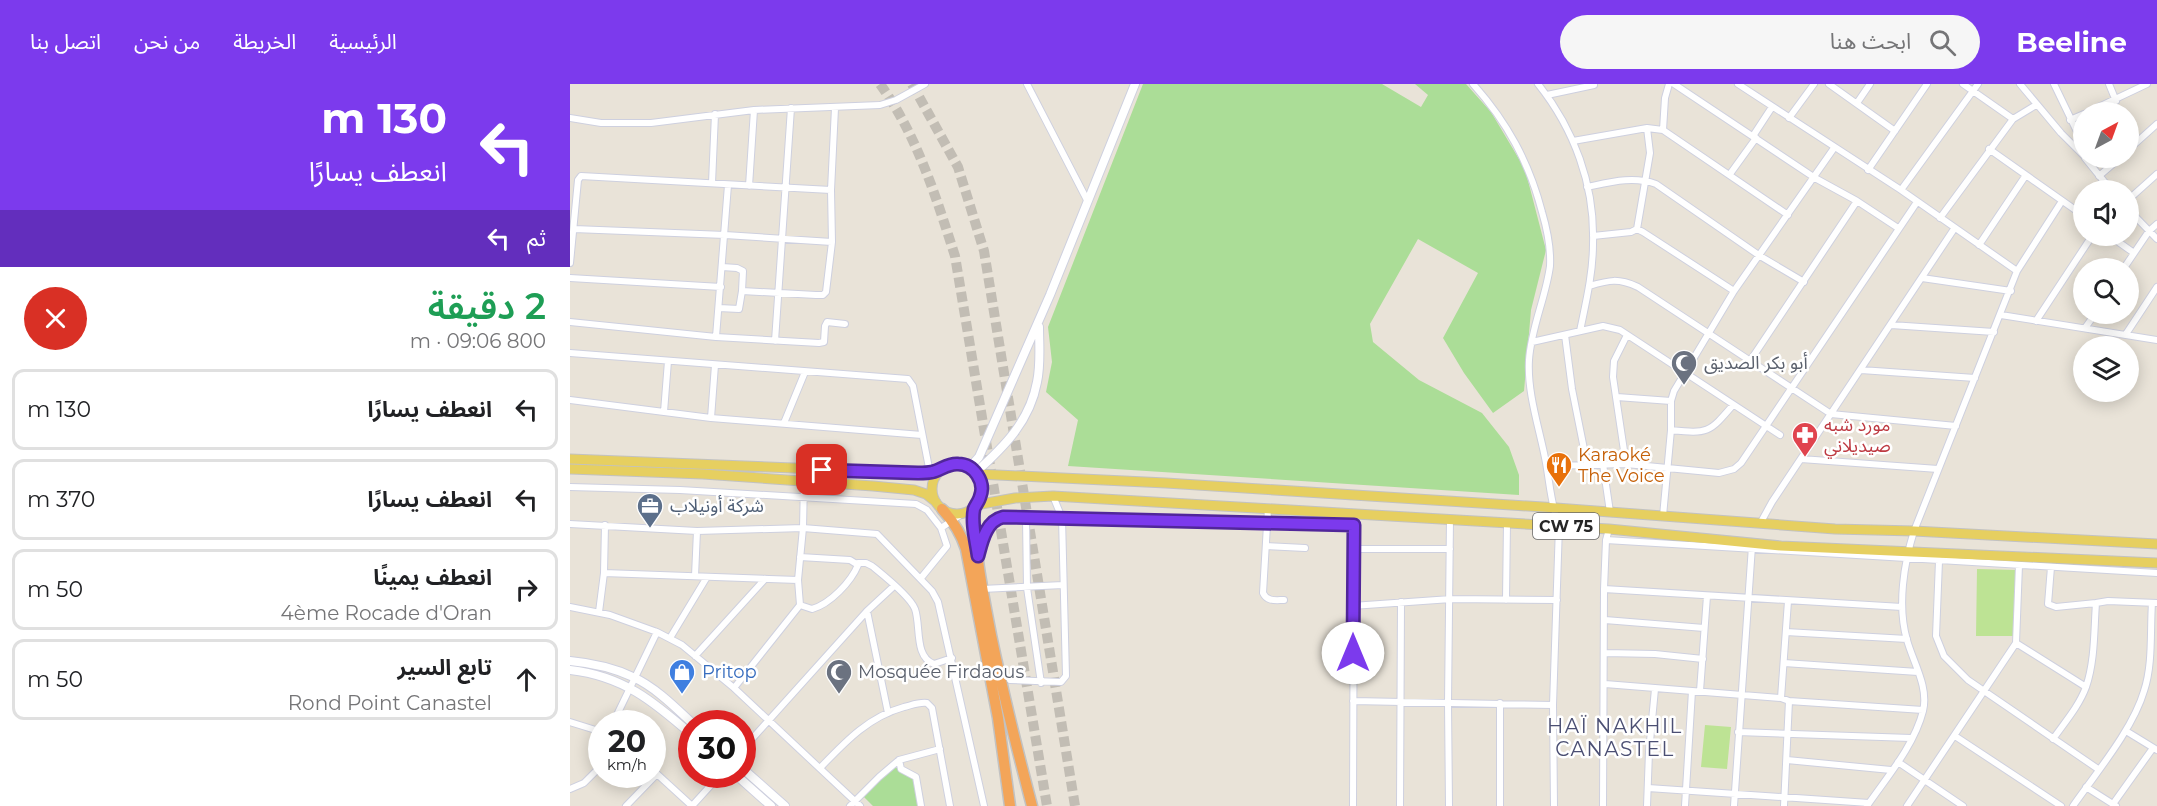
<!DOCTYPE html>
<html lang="ar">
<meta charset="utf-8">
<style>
:root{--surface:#fff;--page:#f6f6f6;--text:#202124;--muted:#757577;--line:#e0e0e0;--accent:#7c3aed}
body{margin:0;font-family:Montserrat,"Noto Sans Arabic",sans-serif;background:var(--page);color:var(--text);direction:rtl;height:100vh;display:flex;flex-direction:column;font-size:22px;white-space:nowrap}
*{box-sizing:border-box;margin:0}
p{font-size:20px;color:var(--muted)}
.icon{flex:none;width:33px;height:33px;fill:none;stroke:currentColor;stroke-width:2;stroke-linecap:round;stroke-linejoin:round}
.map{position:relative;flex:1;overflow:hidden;direction:ltr}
.side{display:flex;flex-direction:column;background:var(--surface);width:570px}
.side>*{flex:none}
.banner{background:#7c3aed;color:#fff;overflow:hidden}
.needle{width:39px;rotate:41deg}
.controls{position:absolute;left:1503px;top:18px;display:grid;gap:12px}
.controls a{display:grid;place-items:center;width:66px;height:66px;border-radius:50%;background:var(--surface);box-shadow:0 3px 15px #0003;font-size:30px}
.speed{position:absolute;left:18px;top:626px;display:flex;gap:12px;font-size:30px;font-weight:700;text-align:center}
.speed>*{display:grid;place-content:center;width:78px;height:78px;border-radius:50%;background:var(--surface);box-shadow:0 3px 15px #0003;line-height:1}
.speed small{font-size:15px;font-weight:400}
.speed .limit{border:9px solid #d22;background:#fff;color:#111}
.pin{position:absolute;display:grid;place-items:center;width:51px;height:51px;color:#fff;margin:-26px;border-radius:12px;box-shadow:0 3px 9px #0006}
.me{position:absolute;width:66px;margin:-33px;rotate:0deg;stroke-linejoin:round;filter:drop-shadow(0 0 4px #0008)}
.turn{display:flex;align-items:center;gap:21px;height:126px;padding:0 24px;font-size:27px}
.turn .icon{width:78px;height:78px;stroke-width:2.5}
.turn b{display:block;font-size:42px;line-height:51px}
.then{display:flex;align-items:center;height:57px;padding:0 24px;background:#0003;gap:12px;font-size:22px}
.round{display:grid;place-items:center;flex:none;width:63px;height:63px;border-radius:32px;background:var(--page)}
.overview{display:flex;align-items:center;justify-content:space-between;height:102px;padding:0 24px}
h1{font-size:36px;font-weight:600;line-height:45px;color:#1e9e55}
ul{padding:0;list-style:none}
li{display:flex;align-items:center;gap:18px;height:81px;margin:0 12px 9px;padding:0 12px;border:3px solid var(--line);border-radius:12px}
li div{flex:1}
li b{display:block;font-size:22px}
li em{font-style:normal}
header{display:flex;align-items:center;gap:36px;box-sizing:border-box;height:84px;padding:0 30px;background:var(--accent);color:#fff}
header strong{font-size:28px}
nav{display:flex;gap:33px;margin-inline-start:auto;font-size:21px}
.search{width:420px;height:54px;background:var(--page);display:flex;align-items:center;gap:15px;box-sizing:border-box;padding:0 21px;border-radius:33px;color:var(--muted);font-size:22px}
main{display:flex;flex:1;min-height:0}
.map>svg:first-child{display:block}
</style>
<header>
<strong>Beeline</strong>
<div class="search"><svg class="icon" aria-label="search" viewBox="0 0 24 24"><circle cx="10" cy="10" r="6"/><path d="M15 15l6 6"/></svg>ابحث هنا</div>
<nav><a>الرئيسية</a><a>الخريطة</a><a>من نحن</a><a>اتصل بنا</a></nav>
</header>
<main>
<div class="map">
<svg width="1587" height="722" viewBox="0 0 1587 722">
<rect width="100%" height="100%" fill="#e9e3d8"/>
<path fill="#abdd97" d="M 573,0 L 812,0 L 851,23 L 858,11 L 845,0 L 896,0 L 921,28 L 955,85 L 976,166 L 961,226 L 954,307 L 923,329 L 894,289 L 873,254 L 908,189 L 848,155 L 800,240 L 803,258 L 849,296 L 912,329 L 939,363 L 949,391 L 949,411 L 498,382 L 508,336 L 476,308 L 482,278 L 478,243 Z
M 330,680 L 343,690 L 349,722 L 303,722 L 293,712 L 322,685 Z"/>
<path fill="#bde394" d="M 1407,485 L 1447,486 L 1443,552 L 1406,552 Z
M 1135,641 L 1161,643 L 1157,685 L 1131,683 Z"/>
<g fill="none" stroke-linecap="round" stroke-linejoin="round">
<path stroke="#c2bdb4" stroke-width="10" stroke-dasharray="10 5" stroke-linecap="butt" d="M 310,0 C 347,51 366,113 385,172 L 477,722
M 342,0 L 388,83 L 414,167 L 505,722"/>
<g stroke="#ced0df" stroke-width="8">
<path id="street" d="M 457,0 L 517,116
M 903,0 C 937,38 959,78 972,128 C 977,145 981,163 980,182 C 976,213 961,244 959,276 C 957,310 970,346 976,379 C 980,401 981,421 989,442 L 983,621 L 984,722
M 968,0 C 1004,45 1025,101 1023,160 C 1023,189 1016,218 1010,247
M 1104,0 L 1245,94 L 1287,117 L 1328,144
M 1168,0 L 1331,106 L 1447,187
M 1259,0 L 1325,47
M 1393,0 L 1443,35
M 1450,0 L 1491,49 L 1514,72
M 1484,0 L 1514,62
M 1539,0 L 1546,17
M 977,11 L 1024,1
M 1287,19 L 1300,0
M 1518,28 L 1577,0
M 0,34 L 31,39 L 81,39 L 184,26 L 310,21 L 326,16 L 355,0
M 1219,34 L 1244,0
M 1500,36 L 1514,30
M 1093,46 L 1095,14 L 1099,0
M 1183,52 L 1202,23
M 1003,57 L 1077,44 L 1093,46 L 1218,131
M 1419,65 L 1514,132
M 1558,66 L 1587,40
M 1515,74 L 1541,106
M 1298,86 L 1357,0
M 1160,90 L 1186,54
M 1529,92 L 1550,74
M 142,99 L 145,30
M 179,102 L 184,26
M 1017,103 C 1041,98 1063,92 1086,100 L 1190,172 L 1234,198
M 1331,106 L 1408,0
M 1558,116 L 1587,90
M 1558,125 L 1587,155
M 1370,134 L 1443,35 L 1466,21
M 4,145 L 155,151 L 262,158
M 1067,145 L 1080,69 L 1077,44
M 1023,152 L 1061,148 L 1067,145 L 1073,148 L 1164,207
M 1540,152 L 1564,169
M 1409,161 L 1456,91
M 0,179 L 8,96 L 11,92 L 261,106
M 1554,184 L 1579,147 L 1587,140
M 0,194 L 151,203
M 1352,194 L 1441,207
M 1019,202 C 1040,196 1048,194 1068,203 L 1261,330 L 1386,342
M 172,207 L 246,211 L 253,211 L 256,208 L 262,158 L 261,106 L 265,24
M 149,224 L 169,225 L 172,207 L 173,187 L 167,184 L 152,183
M 1431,231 L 1587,256
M 1466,237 L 1522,152
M 0,238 L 146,253 L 249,259 L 254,258 L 255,242 L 257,238 L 275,240
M 1321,241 L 1424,248
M 1515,244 L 1525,230
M 1556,250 L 1587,203
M 995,251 L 1002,305 L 1017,380
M 146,253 L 158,101
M 205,257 L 221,24
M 962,258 L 1033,242 L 1050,246 L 1210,351
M 0,269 L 338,295 L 343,302 L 360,389
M 1180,277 L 1287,117
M 1291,286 L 1405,294
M 1047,313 L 1101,317
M 0,316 L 141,334 L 352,351
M 94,328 L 98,277
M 141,334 L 145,281
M 214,339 L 235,288
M 1101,346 C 1138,350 1139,349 1163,321
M 1231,375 L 1368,385
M 1033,380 L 1040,428
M 1056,380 L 1043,293 L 1044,277 L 1057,251
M 977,382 L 1056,380 L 1149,389 L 1164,385 L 1171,379 L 1196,342 L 1347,118
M 0,403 L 110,406 L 346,420 L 357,426 L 371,444 L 395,428
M 698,424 L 693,509 C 697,518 706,516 714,516
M 1093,432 L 1101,346 L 1101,317 L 1104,307 L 1164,207 L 1264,64
M 456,434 L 457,504 L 471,599
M 1191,438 L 1202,418 L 1384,145
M 0,440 L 127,447 L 233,444 L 307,450 L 362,507 L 368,518 L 414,722
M 1036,456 L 1587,489
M 697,462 L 735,464
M 783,465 L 880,465
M 409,467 C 413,453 417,437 433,433 L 784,441
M 230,473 L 280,476 L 288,481 C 281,498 260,520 242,525 L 230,521
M 1369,477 L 1366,552 L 1374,572 L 1398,596 L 1528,685
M 288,479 L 296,479 L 302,482 C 313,491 340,512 345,525 C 351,542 344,573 364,580 L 382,574
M 1481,483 L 1478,520 L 1486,523 L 1526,519
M 34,489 L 228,496
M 125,492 L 127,447
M 351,494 L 377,462 L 371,444
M 412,505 L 493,501
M 1034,505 L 1332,523
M 936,516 L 937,439
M 782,522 L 881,515 L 987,516
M 0,523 L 40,531 L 87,548 L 112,561 L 164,604 L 290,722
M 297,527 L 318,629
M 29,528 L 34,489 L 35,441
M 1035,536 L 1134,544
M 1216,548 L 1337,555
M 100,554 L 137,493
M 1446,559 L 1516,603
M 1035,569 L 1085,570 L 1133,575
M 125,572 L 195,495
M 1214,579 L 1348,588
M 440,596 L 491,598 L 496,592 L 492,434 L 483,412
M 1035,600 L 1211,614 L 1219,617 L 1353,626
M 164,604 L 230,521 L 228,496 L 233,444 L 234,397
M 1130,607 L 1137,512
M 1211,614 L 1218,517
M 783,617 L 983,621
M 0,638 L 32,648
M 43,639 L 87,548
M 1556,647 L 1587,666
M 1168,648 L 1341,654
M 1385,652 L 1491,722
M 1483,655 C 1495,638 1509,622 1516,603 C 1525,577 1524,546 1526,519 L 1538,517 L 1587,519
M 172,666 L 297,527 L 324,502
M 329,676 L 331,685 L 346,693 L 351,722
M 1217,676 L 1321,686
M 1328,678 L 1393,722
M 250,684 C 275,658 298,633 334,623 C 342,621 349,618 357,619 L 362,624 L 380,722
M 82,686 L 87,690 L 122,722 L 151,690
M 1516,703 L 1546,722
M 1078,704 L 1299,719
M 0,705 L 14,699 L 32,681
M 1543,720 L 1583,664
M 56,722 L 87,690
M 280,722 L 309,693 L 329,676 L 370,665
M 783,722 L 784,438
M 830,722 L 831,518
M 879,722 L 878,619 L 880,435
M 930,722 L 930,619
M 1033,722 L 1034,505 L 1036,456 L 1039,445
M 1077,722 L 1079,668 L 1085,605
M 1115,722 L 1122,607
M 1164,722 L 1182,462
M 1214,722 L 1219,617
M 1297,722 C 1317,693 1344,662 1353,627 C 1359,603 1343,578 1337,556 C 1327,522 1334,479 1344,447 L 1447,187 L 1492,117
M 1337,722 L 1446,559 L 1449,481
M 1503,722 C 1526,689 1563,645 1574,607 C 1583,580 1580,548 1582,519"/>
</g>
<g stroke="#ced0df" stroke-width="10">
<path id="secondary" d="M 400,383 L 409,373 L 480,211 L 565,0
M 406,388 C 434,363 460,337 467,298 C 471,280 469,261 469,243
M 0,577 C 21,579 44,584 63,593 C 85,603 105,623 122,639
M 0,586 C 53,592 83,617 122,651
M 172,684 L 215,722
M 165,690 L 201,722"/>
</g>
<g stroke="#c2c2c2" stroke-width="11">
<path id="primary" d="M 0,375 L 348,389 L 360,389 L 370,385
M362 405a25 25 0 1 1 50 0a25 25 0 1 1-50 0Z
M 0,385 L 133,390 L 303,402 L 344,406 L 356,410 L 366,418
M 407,390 L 596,399 L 973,423 L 1265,445 L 1344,447 L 1587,460
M 406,421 L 445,414 L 483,412 L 1039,445 L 1211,462 L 1587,479"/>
</g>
<g stroke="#c2c2c2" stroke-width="13">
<path id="highway" d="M 404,423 C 404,466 413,509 421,551 C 433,609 447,665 462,722
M 372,425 C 384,438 391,449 396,465 L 428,634 L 440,722"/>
</g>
<use href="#street" stroke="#fff" stroke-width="6"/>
<use href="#secondary" stroke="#fff" stroke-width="8"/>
<use href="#primary" stroke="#e6cf60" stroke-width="9"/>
<use href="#highway" stroke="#f3a559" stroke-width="10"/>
</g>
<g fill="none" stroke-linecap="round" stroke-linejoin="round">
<g stroke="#51269a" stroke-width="15">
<path id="route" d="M 252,386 L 348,389 C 353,389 358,389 362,388 C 371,386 378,379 388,380 C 404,380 416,398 410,413 C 409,417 405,422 404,425 C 401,440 406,457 408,472 C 412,457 416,437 433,433 L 784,441 L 783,569"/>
</g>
<use href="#route" stroke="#7c3aed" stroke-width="10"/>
</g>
<defs>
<g id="mosque-pin" transform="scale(1.35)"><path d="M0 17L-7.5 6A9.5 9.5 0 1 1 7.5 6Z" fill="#6b7280" stroke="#fff"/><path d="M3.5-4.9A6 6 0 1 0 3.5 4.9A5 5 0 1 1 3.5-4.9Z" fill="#fff"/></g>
<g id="pharmacy-pin" transform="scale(1.35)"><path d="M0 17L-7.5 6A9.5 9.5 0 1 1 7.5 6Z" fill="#e0444e" stroke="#fff"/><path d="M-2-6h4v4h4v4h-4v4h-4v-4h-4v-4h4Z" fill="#fff"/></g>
<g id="restaurant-pin" transform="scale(1.35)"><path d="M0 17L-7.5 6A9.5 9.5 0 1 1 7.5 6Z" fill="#e8710a" stroke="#fff"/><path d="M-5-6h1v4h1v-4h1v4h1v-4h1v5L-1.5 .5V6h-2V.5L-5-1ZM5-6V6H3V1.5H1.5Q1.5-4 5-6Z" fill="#fff"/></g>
<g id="office-pin" transform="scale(1.35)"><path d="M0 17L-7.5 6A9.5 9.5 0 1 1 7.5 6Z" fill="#5c6f8a" stroke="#fff"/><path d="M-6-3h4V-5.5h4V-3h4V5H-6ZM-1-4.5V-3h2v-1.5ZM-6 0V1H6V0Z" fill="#fff"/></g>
<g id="shop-pin" transform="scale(1.35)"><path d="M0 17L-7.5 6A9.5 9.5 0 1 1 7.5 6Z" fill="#3f7fe0" stroke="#fff"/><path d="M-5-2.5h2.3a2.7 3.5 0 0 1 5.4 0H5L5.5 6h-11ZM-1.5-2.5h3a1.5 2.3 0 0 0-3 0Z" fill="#fff"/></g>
</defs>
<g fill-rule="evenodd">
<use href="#mosque-pin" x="1114" y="279"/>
<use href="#pharmacy-pin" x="1235" y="351"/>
<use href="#restaurant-pin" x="989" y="381"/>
<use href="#office-pin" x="80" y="422"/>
<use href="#shop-pin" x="112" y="588"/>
<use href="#mosque-pin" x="269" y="588"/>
</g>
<g text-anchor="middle" stroke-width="5" stroke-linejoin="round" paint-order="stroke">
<rect fill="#fff" stroke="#676767" stroke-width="1.5" x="963" y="429" width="66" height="26" rx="4.5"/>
<g font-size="16" font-weight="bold" fill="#262626">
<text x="996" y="448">CW 75</text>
</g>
<g font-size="18" fill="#5b616d" stroke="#fff" text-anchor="start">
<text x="1134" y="285">أبو بكر الصديق</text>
<text x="288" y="594">Mosquée Firdaous</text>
</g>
<g font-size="18" fill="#be3a42" stroke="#fff" text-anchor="start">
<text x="1254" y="347">مورد شبه<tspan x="1254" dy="21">صيديلاني</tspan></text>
</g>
<g font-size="18" fill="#c56008" stroke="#fff" text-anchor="start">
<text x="1008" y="377">Karaoké<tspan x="1008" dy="21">The Voice</tspan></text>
</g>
<g font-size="18" fill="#4e5e75" stroke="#fff" text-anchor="start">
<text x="100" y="428">شركة أونيلاب</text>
</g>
<g font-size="18" fill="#366cbe" stroke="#fff" text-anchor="start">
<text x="132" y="594">Pritop</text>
</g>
<g font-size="20" letter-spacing="1.5" fill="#4b4f73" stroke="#fff">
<text x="1045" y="649">HAÏ NAKHIL<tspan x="1045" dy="23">CANASTEL</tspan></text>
</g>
</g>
</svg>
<div class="controls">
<a><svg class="needle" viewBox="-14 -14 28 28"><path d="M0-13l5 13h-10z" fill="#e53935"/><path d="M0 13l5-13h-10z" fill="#757577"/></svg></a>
<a><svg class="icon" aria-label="sound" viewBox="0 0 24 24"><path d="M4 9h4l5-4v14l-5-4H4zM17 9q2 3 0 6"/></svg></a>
<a><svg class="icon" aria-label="search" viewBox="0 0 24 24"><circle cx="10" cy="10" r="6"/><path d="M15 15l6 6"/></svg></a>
<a><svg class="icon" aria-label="layers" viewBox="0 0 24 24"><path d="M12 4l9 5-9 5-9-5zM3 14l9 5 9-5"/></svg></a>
</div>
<div class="speed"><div>20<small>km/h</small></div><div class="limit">30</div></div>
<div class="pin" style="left:252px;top:386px;background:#d93025"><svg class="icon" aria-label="arrive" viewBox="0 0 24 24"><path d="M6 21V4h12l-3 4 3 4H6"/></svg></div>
<svg class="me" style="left:783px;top:569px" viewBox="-20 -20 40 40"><circle r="19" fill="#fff"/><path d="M0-13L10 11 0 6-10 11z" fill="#7c3aed"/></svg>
</div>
<section class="side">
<div class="banner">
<div class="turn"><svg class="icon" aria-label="left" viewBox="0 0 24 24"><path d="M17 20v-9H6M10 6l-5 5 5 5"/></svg><div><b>130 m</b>انعطف يسارًا</div></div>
<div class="then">ثم<svg class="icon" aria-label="left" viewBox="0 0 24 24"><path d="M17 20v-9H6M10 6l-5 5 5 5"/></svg></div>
</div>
<div class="overview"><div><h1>2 دقيقة</h1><p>800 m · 09:06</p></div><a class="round" style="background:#d93025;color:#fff"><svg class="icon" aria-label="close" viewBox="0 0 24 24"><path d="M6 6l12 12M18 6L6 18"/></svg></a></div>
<ul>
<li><svg class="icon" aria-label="left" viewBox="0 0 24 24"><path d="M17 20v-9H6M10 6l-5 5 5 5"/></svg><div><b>انعطف يسارًا</b></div><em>130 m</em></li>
<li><svg class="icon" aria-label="left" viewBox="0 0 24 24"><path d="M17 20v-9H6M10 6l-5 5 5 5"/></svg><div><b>انعطف يسارًا</b></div><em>370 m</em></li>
<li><svg class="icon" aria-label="right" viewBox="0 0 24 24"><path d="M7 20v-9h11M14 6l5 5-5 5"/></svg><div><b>انعطف يمينًا</b><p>4ème Rocade d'Oran</p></div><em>50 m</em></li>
<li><svg class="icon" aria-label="ahead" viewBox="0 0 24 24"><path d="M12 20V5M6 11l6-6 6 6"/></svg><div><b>تابع السير</b><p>Rond Point Canastel</p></div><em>50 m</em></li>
</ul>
</section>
</main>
